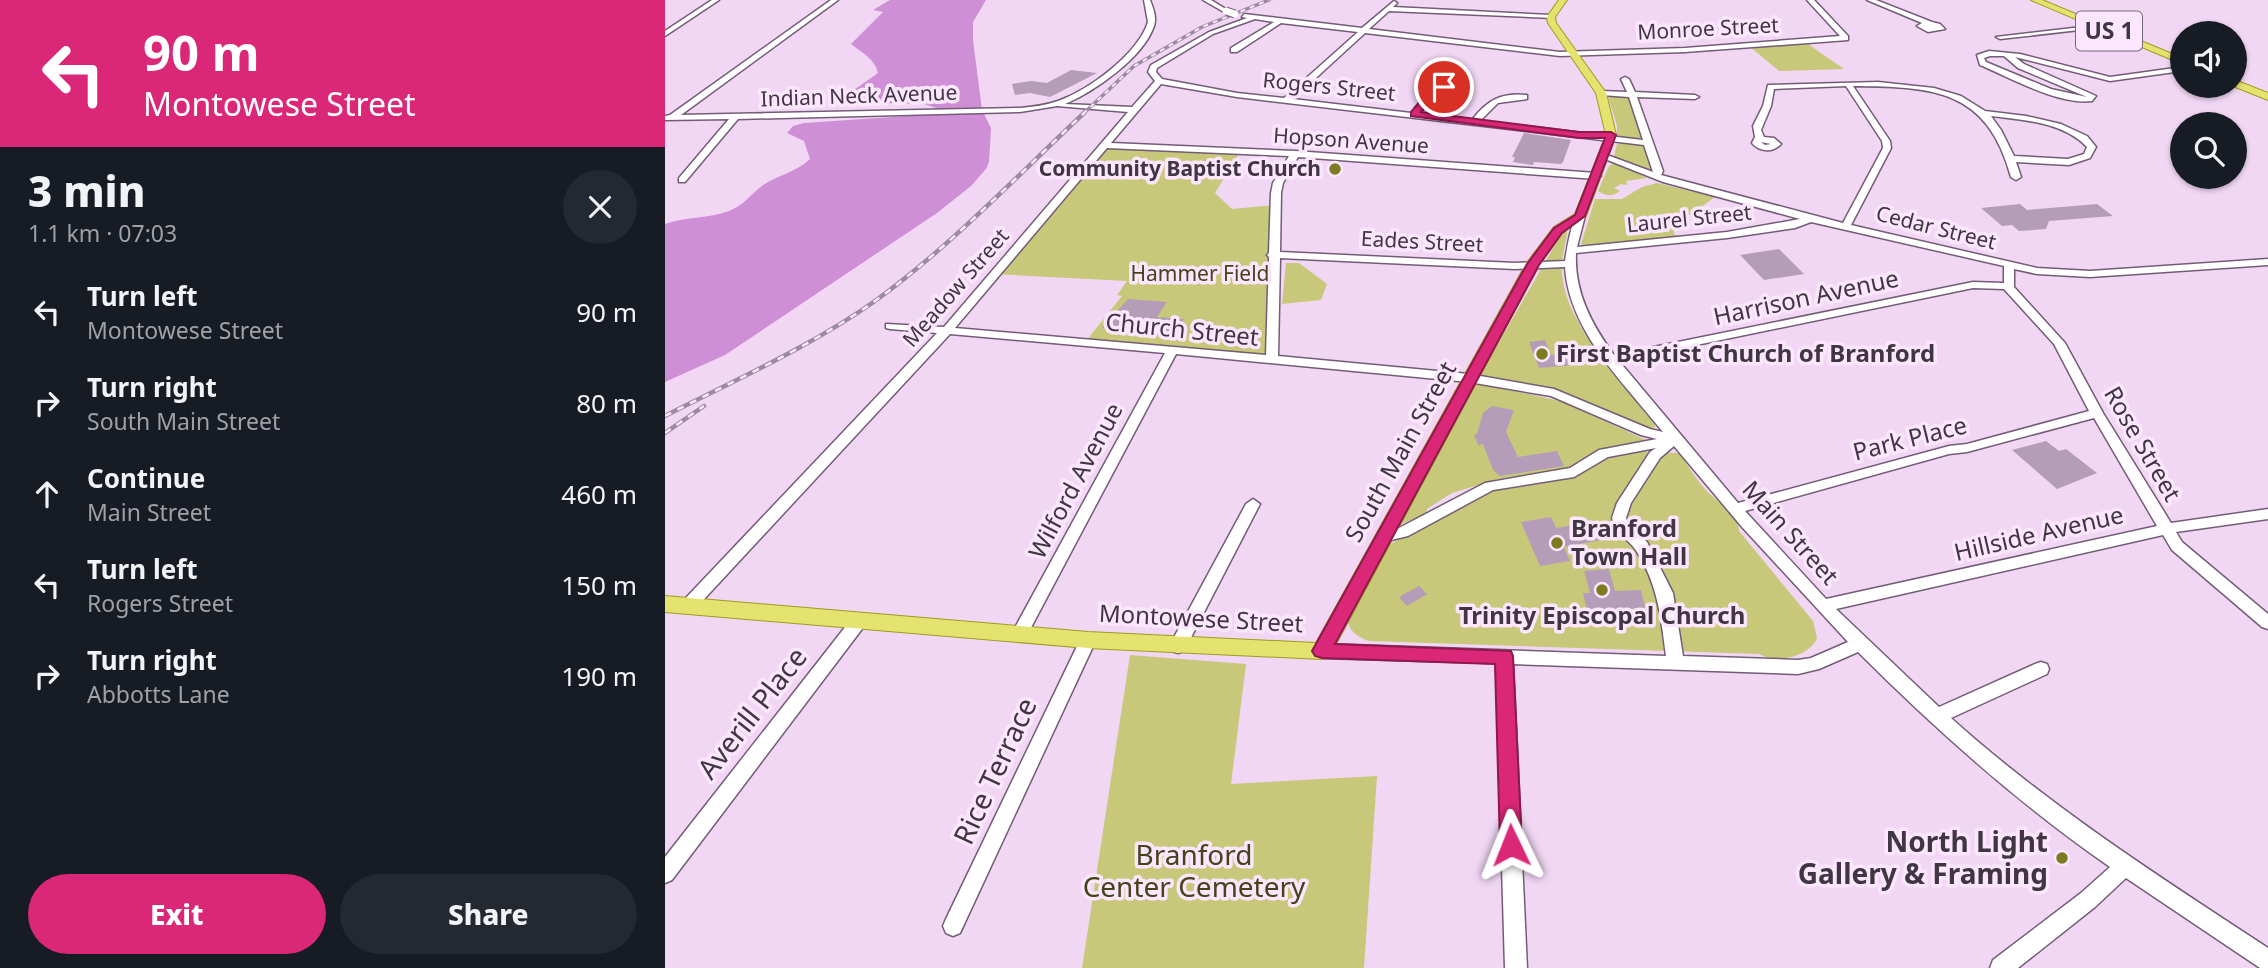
<!DOCTYPE html>
<meta charset="utf-8">
<style>
:root{--surface:#171b24;--page:#242831;--text:#f1f3f6;--muted:#9ea1a6;--accent:#db2777}
body{margin:0;font-family:"Noto Sans",sans-serif;background:var(--page);color:var(--text);height:100vh;display:flex;flex-direction:column;font-size:26px;white-space:nowrap}
*{box-sizing:border-box;margin:0}
p{font-size:23px;color:var(--muted)}
.icon{flex:none;width:38px;height:38px;fill:none;stroke:currentColor;stroke-width:2;stroke-linecap:round;stroke-linejoin:round}
.map{position:relative;flex:1;overflow:hidden}
.side{display:flex;flex-direction:column;background:var(--surface);width:665px}
.side>*{flex:none}
.guide{background:#db2777;color:#fff;overflow:hidden}
.fabs{position:absolute;left:1505px;top:21px;display:grid;gap:14px}
.fabs a{display:grid;place-items:center;width:77px;height:77px;border-radius:50%;background:var(--surface);box-shadow:0 2px 5px #0004;font-size:35px}
.pin{position:absolute;display:grid;place-items:center;width:60px;height:60px;color:#fff;margin:-30px;border:4px solid #fff;border-radius:50%;box-shadow:0 2px 7px #0007}
.me{position:absolute;width:77px;margin:-38px;rotate:358deg;stroke-linejoin:round;filter:drop-shadow(0 0 5px #0008)}
.turn{display:flex;align-items:center;gap:24px;height:147px;padding:0 28px;font-size:32px}
.turn .icon{width:91px;height:91px;stroke-width:2.5}
.turn b{display:block;font-size:49px;line-height:60px}
.round{display:grid;place-items:center;flex:none;width:74px;height:74px;border-radius:37px;background:var(--page)}
.headline{display:flex;align-items:center;justify-content:space-between;height:119px;padding:0 28px}
h1{font-size:42px;font-weight:800;line-height:52px}
.button{display:flex;gap:14px;margin-top:auto;padding:14px 28px}
.button a{flex:1;height:80px;border-radius:42px;background:var(--accent);color:#fff;font-size:28px;font-weight:800;line-height:80px;text-align:center}
.button a+a{background:var(--page);color:var(--text)}
ul{padding:0;list-style:none}
li{display:flex;align-items:center;gap:21px;height:91px;padding:0 28px}
li div{flex:1}
li b{display:block;font-size:26px}
li em{font-style:normal}
main{display:flex;flex:1;min-height:0}
.map>svg:first-child{display:block}
</style>
<main>
<section class="side">
<div class="guide">
<div class="turn"><svg class="icon" aria-label="left" viewBox="0 0 24 24"><path d="M17 20v-9H6M10 6l-5 5 5 5"/></svg><div><b>90 m</b>Montowese Street</div></div>
</div>
<div class="headline"><div><h1>3 min</h1><p>1.1 km · 07:03</p></div><a class="round"><svg class="icon" aria-label="close" viewBox="0 0 24 24"><path d="M6 6l12 12M18 6L6 18"/></svg></a></div>
<ul>
<li><svg class="icon" aria-label="left" viewBox="0 0 24 24"><path d="M17 20v-9H6M10 6l-5 5 5 5"/></svg><div><b>Turn left</b><p>Montowese Street</p></div><em>90 m</em></li>
<li><svg class="icon" aria-label="right" viewBox="0 0 24 24"><path d="M7 20v-9h11M14 6l5 5-5 5"/></svg><div><b>Turn right</b><p>South Main Street</p></div><em>80 m</em></li>
<li><svg class="icon" aria-label="ahead" viewBox="0 0 24 24"><path d="M12 20V5M6 11l6-6 6 6"/></svg><div><b>Continue</b><p>Main Street</p></div><em>460 m</em></li>
<li><svg class="icon" aria-label="left" viewBox="0 0 24 24"><path d="M17 20v-9H6M10 6l-5 5 5 5"/></svg><div><b>Turn left</b><p>Rogers Street</p></div><em>150 m</em></li>
<li><svg class="icon" aria-label="right" viewBox="0 0 24 24"><path d="M7 20v-9h11M14 6l5 5-5 5"/></svg><div><b>Turn right</b><p>Abbotts Lane</p></div><em>190 m</em></li>
</ul>
<div class="button"><a>Exit</a><a>Share</a></div>
</section>
<div class="map">
<svg width="1603" height="968" viewBox="0 0 1603 968">
<rect width="100%" height="100%" fill="#f1d7f4"/>
<path fill="#c7c879" d="M 1140,42 L 1179,69 L 1114,71 L 1084,46 Z
M 943,96 L 965,97 L 978,140 L 952,138 L 952,126 Z
M 957,143 L 981,146 L 988,172 L 949,157 L 952,144 Z
M 438,145 L 575,152 L 550,193 L 567,209 L 610,205 L 607,359 L 421,341 L 457,296 L 452,295 L 462,281 L 329,274 Z
M 948,164 L 955,165 L 982,178 L 961,181 L 963,185 L 956,184 L 949,188 L 955,191 C 947,197 940,196 933,191 L 944,166 Z
M 992,183 L 1050,197 L 1025,215 L 1009,219 L 1009,234 L 1016,237 L 922,246 L 916,244 L 930,199 L 957,199 L 977,187 Z
M 902,230 C 902,240 898,251 897,262 C 894,303 925,344 951,372 L 950,376 L 982,415 L 990,419 L 990,427 L 983,429 L 908,397 L 815,375 L 898,231 Z
M 621,263 L 634,263 L 662,284 L 656,300 L 617,304 Z
M 814,383 L 895,401 L 981,440 L 943,447 L 927,454 L 908,469 L 833,479 L 787,493 L 762,509 L 761,514 L 736,524 L 734,523 L 808,385 Z
M 977,452 L 1016,453 C 1022,465 1030,478 1040,489 C 1050,501 1074,513 1074,531 L 1148,621 L 1152,638 C 1144,657 1112,664 1094,654 L 704,641 C 693,637 684,632 683,620 L 720,547 L 747,532 L 827,491 L 910,477 L 944,458 Z
M 465,655 L 581,664 L 566,784 L 712,776 L 699,968 L 417,968 Z"/>
<path fill="#cf8fd6" d="M 225,0 L 321,0 L 308,22 L 308,40 L 317,110 L 326,128 L 324,162 L 321,169 L 306,186 L 272,213 L 60,355 L 0,382 L 0,224 C 23,216 43,219 64,211 C 78,206 86,194 98,185 C 114,175 131,172 145,159 L 139,141 L 122,133 L 128,126 L 139,123 L 271,114 L 271,108 L 259,104 L 178,102 L 179,97 L 213,73 C 210,59 196,52 186,44 L 218,12 L 208,10 Z"/>
<path fill="#b59cb8" d="M 406,70 L 432,73 L 385,97 L 365,93 L 350,95 L 347,84 L 366,81 L 382,83 Z
M 859,133 L 906,140 L 898,162 L 896,164 L 869,162 L 868,165 L 848,162 L 850,157 L 847,157 Z
M 1355,204 L 1362,210 L 1432,204 L 1448,216 L 1384,221 L 1381,229 L 1354,231 L 1347,225 L 1337,226 L 1316,208 Z
M 1114,249 L 1139,274 L 1099,280 L 1075,255 Z
M 463,299 L 502,302 L 492,317 L 519,319 L 509,334 L 437,328 Z
M 880,340 L 886,355 L 913,352 L 918,364 L 874,368 L 864,342 Z
M 827,406 L 849,410 L 841,432 L 853,457 L 892,451 L 899,466 L 835,476 L 828,470 L 818,444 L 813,445 L 809,435 L 812,434 L 818,413 Z
M 1381,441 L 1394,451 L 1401,449 L 1432,473 L 1392,489 L 1347,450 Z
M 886,517 L 891,528 L 932,521 L 941,539 L 899,547 L 905,561 L 875,566 L 856,522 Z
M 944,569 L 950,591 L 976,590 L 980,608 L 922,611 L 918,593 L 925,593 L 919,571 Z
M 754,586 L 762,594 L 742,606 L 734,597 Z"/>
<g fill="none" stroke-linecap="round" stroke-linejoin="round">
<g stroke="#735d76" stroke-width="3">
<path id="minor" d="M 47,0 L 54,0 L 0,36 L 0,31 Z
M 166,0 L 173,0 L 16,115 L 355,108 C 368,107 381,105 393,101 C 424,90 473,54 483,22 L 479,0 L 485,0 C 488,8 492,17 489,26 C 479,57 429,92 400,104 L 467,107 L 490,81 L 483,72 L 486,65 L 544,32 L 582,18 L 577,17 L 579,14 L 697,28 L 729,1 L 732,3 L 728,7 L 886,15 L 888,18 L 724,11 L 704,29 L 895,52 L 1020,48 L 1175,36 L 1142,0 L 1149,0 L 1183,36 L 1183,40 L 1020,52 L 895,56 L 700,33 L 628,99 L 746,113 L 761,95 L 754,88 L 767,82 L 785,88 L 769,97 L 754,114 L 807,120 C 822,100 837,92 862,95 L 862,99 L 833,103 L 815,121 L 978,140 L 964,97 L 936,95 L 932,93 L 936,91 L 962,92 L 956,79 L 960,77 L 964,79 L 970,92 L 1030,95 L 1034,97 L 1030,99 L 972,97 L 998,171 L 996,175 L 1178,223 L 1218,148 L 1217,141 L 1181,86 L 1109,89 L 1106,106 L 1096,130 L 1099,137 L 1109,138 L 1116,144 C 1108,153 1095,152 1087,143 L 1090,137 L 1088,126 L 1098,106 L 1103,85 L 1213,82 L 1269,88 L 1296,96 L 1320,111 L 1361,116 L 1396,124 L 1422,136 L 1431,147 L 1425,158 L 1404,165 L 1351,162 L 1356,177 L 1351,180 L 1346,177 C 1322,89 1269,87 1188,86 L 1225,141 L 1226,148 L 1186,225 L 1372,268 L 1425,271 L 1603,259 L 1603,265 L 1425,277 L 1372,274 L 1349,269 L 1349,287 L 1400,343 L 1438,413 L 1506,523 L 1603,509 L 1603,519 L 1511,532 L 1517,542 L 1603,614 L 1603,629 L 1597,627 L 1507,550 L 1498,535 L 1171,609 L 1274,707 L 1370,664 L 1376,662 L 1382,664 L 1384,669 L 1382,674 L 1286,718 C 1384,806 1493,876 1603,948 L 1603,968 L 1595,968 L 1461,878 L 1430,907 L 1353,968 L 1325,968 L 1328,960 L 1416,893 L 1445,867 C 1354,804 1271,730 1193,652 L 1154,669 L 1133,674 L 848,664 L 862,968 L 840,968 L 831,663 L 657,658 L 651,656 L 649,651 L 651,646 L 657,644 L 1001,656 C 996,618 993,585 972,552 C 963,537 952,538 947,518 L 952,503 L 985,452 L 991,448 L 943,457 L 909,477 L 828,490 L 743,536 L 718,542 L 713,541 L 711,537 L 713,533 L 734,528 L 820,483 L 905,468 L 934,450 L 992,439 L 976,435 L 886,396 L 804,382 L 511,354 L 361,637 L 355,639 L 349,637 L 347,633 L 500,353 L 285,334 L 29,610 L 23,612 L 17,610 L 15,606 L 17,602 L 272,333 L 225,329 L 221,328 L 221,324 L 279,327 L 463,112 L 392,106 L 355,112 L 73,119 L 20,182 L 14,182 L 14,178 L 64,119 L 0,120 L 0,116 L 5,115 ZM 590,19 L 609,22 L 566,48 L 566,52 L 572,52 L 616,23 L 693,32 L 619,98 L 572,93 L 497,79 L 491,72 L 492,68 L 548,34 ZM 496,84 L 572,97 L 979,145 L 988,172 L 942,155 L 935,157 L 998,182 L 1135,219 L 1062,232 L 912,247 L 920,216 L 915,213 L 910,216 C 905,232 902,246 900,261 L 850,263 L 615,252 L 616,193 L 618,183 L 633,157 L 931,179 L 936,176 L 931,173 L 630,151 L 446,143 ZM 768,87 L 774,88 L 767,92 L 763,89 ZM 1326,116 C 1358,120 1399,122 1422,147 L 1419,154 L 1403,159 L 1349,156 L 1336,130 ZM 1096,142 L 1106,144 L 1100,145 ZM 442,148 L 624,156 L 608,183 L 606,193 L 604,253 L 602,255 L 604,257 L 601,355 L 290,328 ZM 1146,222 L 1339,266 L 1339,283 L 1308,282 L 949,355 C 927,325 909,292 911,253 L 1062,238 L 1130,228 ZM 615,258 L 850,269 L 900,267 C 904,332 960,384 998,432 L 985,429 L 889,389 L 804,374 L 613,356 ZM 1308,288 L 1339,289 L 1389,344 L 1424,411 L 1302,444 L 1284,446 L 1073,503 L 954,361 ZM 1429,418 L 1492,526 L 1161,599 L 1080,511 L 1284,454 L 1302,452 ZM 1009,446 L 1077,527 L 1183,642 L 1146,658 L 1133,660 L 1018,656 L 1008,593 L 982,542 L 964,527 L 961,518 L 966,503 L 995,458 Z
M 538,0 L 546,0 L 564,11 L 559,12 Z
M 1202,0 L 1211,0 L 1267,22 L 1275,24 L 1280,29 L 1263,32 L 1252,26 L 1257,23 Z
M 1434,25 L 1432,28 L 1335,39 L 1331,37 Z
M 1324,51 L 1355,54 L 1445,77 L 1517,67 L 1517,71 L 1445,81 L 1350,57 L 1359,64 L 1431,96 L 1427,101 C 1393,105 1346,78 1315,65 L 1312,55 ZM 1325,56 L 1339,56 L 1353,68 L 1422,97 L 1386,89 L 1321,62 L 1319,58 Z
M 588,499 L 595,504 L 519,651 L 513,653 L 507,651 L 505,646 L 507,641 L 581,504 Z
M 194,615 L 200,617 L 202,621 L 200,625 L 7,880 L 0,883 L 0,857 L 188,617 Z
M 423,634 L 429,635 L 431,640 L 295,933 L 288,936 L 281,933 L 278,926 L 281,919 L 415,640 L 417,635 Z"/>
</g>
<g stroke="#a09b20" stroke-width="2">
<path id="major" d="M 894,0 L 902,0 L 890,17 L 891,23 L 941,93 L 951,135 L 921,216 L 897,233 L 874,265 L 664,657 L 657,659 L 423,648 L 0,612 L 0,596 L 423,632 L 651,643 L 861,264 L 889,227 L 910,214 L 941,135 L 931,93 L 883,23 L 882,17 Z
M 1366,0 L 1377,0 L 1517,58 L 1517,64 Z
M 1570,80 L 1603,93 L 1603,100 L 1568,86 Z"/>
</g>
<use href="#minor" fill="#fff" fill-rule="evenodd"/>
<use href="#major" fill="#e5e36f" fill-rule="evenodd"/>
<g stroke="#9c8a9e" stroke-width="3.5">
<path id="rail-far1" d="M 418,114 L 469,66 L 537,27 L 604,0"/>
</g>
<g stroke="#9c8a9e" stroke-width="4.5">
<path id="rail" d="M 0,416 C 70,380 145,347 210,301 C 286,246 352,176 419,113
M 0,433 L 39,406"/>
</g>
<use href="#rail-far1" stroke="#fbe6fd" stroke-width="2" stroke-dasharray="5" stroke-linecap="butt"/>
<use href="#rail" stroke="#fbe6fd" stroke-width="2.5" stroke-dasharray="7" stroke-linecap="butt"/>
<g stroke="#735d76" stroke-width="9" stroke-linecap="butt">
<path id="minor-bridge" d="M 561,11 L 570,14"/>
</g>
<use href="#minor-bridge" stroke="#fff" stroke-width="7"/>
</g>
<path fill="#db2777" stroke="#8e194d" stroke-width="2" d="M 779,84 L 784,87 L 783,92 L 769,97 L 756,112 L 914,132 L 946,132 L 951,135 L 920,216 L 897,233 L 874,265 L 670,644 L 846,651 L 848,656 L 857,845 L 854,853 L 846,856 L 838,853 L 835,845 L 830,664 L 657,658 L 650,656 L 647,651 L 862,264 L 889,228 L 910,215 L 940,138 L 914,138 L 746,116 L 746,112 L 762,93 L 775,89 Z"/>
<g fill="#7c7b22" stroke="#fbe6fd" stroke-width="2.5">
<circle cx="670" cy="169" r="7"/>
<circle cx="877" cy="354" r="7"/>
<circle cx="892" cy="543" r="7"/>
<circle cx="937" cy="590" r="7"/>
<circle cx="1397" cy="858" r="7"/>
</g>
<g text-anchor="middle" stroke-width="7" stroke-linejoin="round" paint-order="stroke">
<g font-size="21" fill="#403641" stroke="#fbe6fd">
<text transform="translate(1043 29) rotate(-3)" y="7">Monroe Street</text>
<text transform="translate(664 87) rotate(6)" y="7">Rogers Street</text>
<text transform="translate(194 96) rotate(-2)" y="7">Indian Neck Avenue</text>
<text transform="translate(686 141) rotate(4)" y="7">Hopson Avenue</text>
<text transform="translate(1024 219) rotate(-6)" y="7">Laurel Street</text>
<text transform="translate(1271 228) rotate(14)" y="7">Cedar Street</text>
<text transform="translate(757 242) rotate(3)" y="7">Eades Street</text>
<text transform="translate(291 288) rotate(-49)" y="7">Meadow Street</text>
</g>
<g font-size="21" font-weight="bold" fill="#403641" stroke="#fbe6fd" text-anchor="end">
<text x="656" y="176">Community Baptist Church</text>
</g>
<g font-size="21" fill="#44441b" stroke="#fbe6fd">
<text x="535" y="281">Hammer Field</text>
</g>
<rect fill="#fbe6fd" stroke="#786b79" stroke-width="2" x="1411" y="11.5" width="66" height="39" rx="5"/>
<g font-size="23" font-weight="bold" fill="#403641">
<text x="1444" y="39">US 1</text>
</g>
<g font-size="24" fill="#403641" stroke="#fbe6fd">
<text transform="translate(1141 298) rotate(-12)" y="8">Harrison Avenue</text>
<text transform="translate(517 330) rotate(6)" y="8">Church Street</text>
<text transform="translate(1245 439) rotate(-14)" y="8">Park Place</text>
<text transform="translate(1477 444) rotate(60)" y="8">Rose Street</text>
<text transform="translate(736 452) rotate(-61)" y="8">South Main Street</text>
<text transform="translate(411 481) rotate(-62)" y="8">Wilford Avenue</text>
<text transform="translate(1125 533) rotate(48)" y="8">Main Street</text>
<text transform="translate(1374 534) rotate(-13)" y="8">Hillside Avenue</text>
<text transform="translate(536 619) rotate(3)" y="8">Montowese Street</text>
</g>
<g font-size="24" font-weight="bold" fill="#403641" stroke="#fbe6fd" text-anchor="start">
<text x="891" y="362">First Baptist Church of Branford</text>
<text x="906" y="537">Branford<tspan x="906" dy="28">Town Hall</tspan></text>
<text x="937" y="624" text-anchor="middle">Trinity Episcopal Church</text>
</g>
<g font-size="28" fill="#403641" stroke="#fbe6fd">
<text transform="translate(87 713) rotate(-52)" y="10">Averill Place</text>
<text transform="translate(330 771) rotate(-65)" y="10">Rice Terrace</text>
</g>
<g font-size="28" font-weight="bold" fill="#403641" stroke="#fbe6fd" text-anchor="end">
<text x="1383" y="852">North Light<tspan x="1383" dy="32">Gallery &amp; Framing</tspan></text>
</g>
<g font-size="28" fill="#44441b" stroke="#fbe6fd">
<text x="529" y="865">Branford<tspan x="529" dy="32">Center Cemetery</tspan></text>
</g>
</g>
</svg>
<div class="fabs">
<a><svg class="icon" aria-label="sound" viewBox="0 0 24 24"><path d="M4 9h4l5-4v14l-5-4H4zM17 9q2 3 0 6"/></svg></a>
<a><svg class="icon" aria-label="search" viewBox="0 0 24 24"><circle cx="10" cy="10" r="6"/><path d="M15 15l6 6"/></svg></a>
</div>
<div class="pin" style="left:779px;top:87px;background:#d93025"><svg class="icon" aria-label="arrive" viewBox="0 0 24 24"><path d="M6 21V4h12l-3 4 3 4H6"/></svg></div>
<svg class="me" style="left:846px;top:845px" viewBox="-20 -20 40 40"><path d="M0-17L14 15 0 8-14 15z" fill="#db2777" stroke="#fff" stroke-width="4"/></svg>
</div>
</main>
